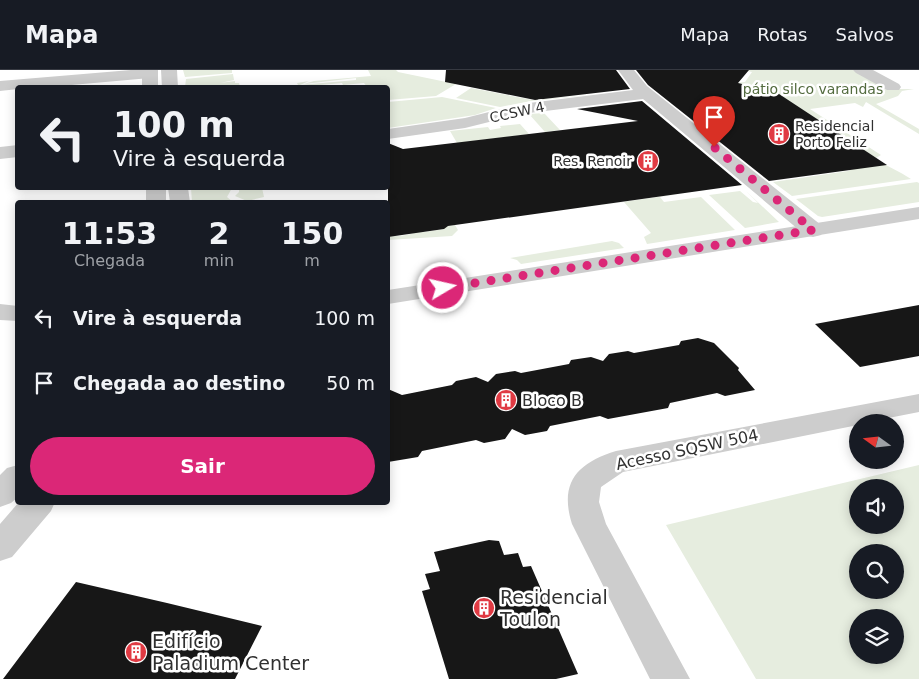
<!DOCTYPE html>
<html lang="pt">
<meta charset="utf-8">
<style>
:root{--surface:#171b24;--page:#242831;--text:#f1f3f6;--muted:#9ea1a6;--line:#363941;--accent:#db2777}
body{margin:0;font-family:"DejaVu Sans",sans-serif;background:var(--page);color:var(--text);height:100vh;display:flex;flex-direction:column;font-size:19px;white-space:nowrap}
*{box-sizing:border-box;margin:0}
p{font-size:16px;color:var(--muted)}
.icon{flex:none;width:28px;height:28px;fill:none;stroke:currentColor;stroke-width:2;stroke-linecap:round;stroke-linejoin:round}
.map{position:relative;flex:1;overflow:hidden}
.sheet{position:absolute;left:15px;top:130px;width:375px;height:305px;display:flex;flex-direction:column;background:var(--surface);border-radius:5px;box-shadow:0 2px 12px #0003}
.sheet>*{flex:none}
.guide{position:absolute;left:15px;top:15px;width:375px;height:105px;border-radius:5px;box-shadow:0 2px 12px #0003;background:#171b24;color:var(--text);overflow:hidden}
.needle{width:32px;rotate:285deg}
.tools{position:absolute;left:849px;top:344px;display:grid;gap:10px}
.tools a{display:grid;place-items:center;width:55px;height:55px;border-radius:50%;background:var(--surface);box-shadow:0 2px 12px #0003;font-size:25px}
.pin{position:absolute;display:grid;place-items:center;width:42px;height:42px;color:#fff;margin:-51px -21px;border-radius:50% 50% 50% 0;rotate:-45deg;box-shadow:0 0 5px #0007}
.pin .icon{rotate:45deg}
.me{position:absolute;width:55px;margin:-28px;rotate:81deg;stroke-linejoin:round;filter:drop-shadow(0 0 4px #0008)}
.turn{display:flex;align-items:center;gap:18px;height:105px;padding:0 15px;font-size:22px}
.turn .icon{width:65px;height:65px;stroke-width:2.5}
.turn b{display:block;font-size:35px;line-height:42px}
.eta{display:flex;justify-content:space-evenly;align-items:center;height:85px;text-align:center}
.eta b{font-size:30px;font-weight:700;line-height:35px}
.primary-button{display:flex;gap:10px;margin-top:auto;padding:10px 15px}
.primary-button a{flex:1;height:58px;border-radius:30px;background:var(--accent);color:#fff;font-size:20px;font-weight:700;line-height:58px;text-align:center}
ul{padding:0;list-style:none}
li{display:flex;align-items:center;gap:15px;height:65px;padding:0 15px}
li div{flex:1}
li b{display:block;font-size:19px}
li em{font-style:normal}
header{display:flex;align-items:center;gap:30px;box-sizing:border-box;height:70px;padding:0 25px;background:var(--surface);border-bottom:1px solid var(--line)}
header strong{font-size:24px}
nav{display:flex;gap:28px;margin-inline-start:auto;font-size:18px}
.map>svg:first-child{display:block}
</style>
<header>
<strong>Mapa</strong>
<nav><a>Mapa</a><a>Rotas</a><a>Salvos</a></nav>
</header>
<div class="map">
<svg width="919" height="609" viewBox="0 0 919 609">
<rect width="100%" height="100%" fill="#fff"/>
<path fill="#e6eddf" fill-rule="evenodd" d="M 183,0 L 232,0 L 232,3 L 185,7 Z
M 368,0 L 396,0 L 398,2 L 456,14 L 436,26 L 388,30 L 388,18 L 367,17 L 364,13 L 343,15 L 342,13 L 299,17 L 297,13 L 309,11 L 300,15 L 356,10 L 356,8 L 304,14 L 314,11 L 371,6 Z
M 748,0 L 853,0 L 889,19 L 914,19 L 902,21 L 898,26 L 876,34 L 919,59 L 919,64 L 866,32 L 863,37 L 855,33 L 810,39 L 881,85 L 876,88 L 765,18 L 727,23 L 667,20 L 745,12 L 752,2 L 747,1 Z
M 233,4 L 234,10 L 220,13 L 235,11 L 235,13 L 239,13 L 240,17 L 185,17 L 186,9 Z
M 471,18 L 533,30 L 601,24 L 531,31 L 500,37 L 456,28 Z
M 442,27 L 496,38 L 475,45 L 388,58 L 388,32 Z
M 544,43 L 560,60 L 545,62 L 529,44 Z
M 520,54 L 529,64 L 457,73 L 450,61 L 488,57 L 490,60 L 501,58 L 500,56 Z
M 875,89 C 887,96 899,101 911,109 L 792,126 L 773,112 L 848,101 Z
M 917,112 L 919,113 L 919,132 L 822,147 L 818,146 L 796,129 Z
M 191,118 L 232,118 L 227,127 L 233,132 L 192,132 Z
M 239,118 L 262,118 L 264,127 L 247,131 L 235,126 L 239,122 Z
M 740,121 L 753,132 L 758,133 L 746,121 L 779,152 L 745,158 L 709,125 Z
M 686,123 L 660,127 L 664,132 L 701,127 L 735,160 L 647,174 L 644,167 L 651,163 L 624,132 L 572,139 Z
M 455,155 L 458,160 L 452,166 L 388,170 L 388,165 C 398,168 412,164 423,160 L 424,162 L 444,159 L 445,156 Z
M 612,171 L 619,173 L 624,178 L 521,194 L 517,190 L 510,188 Z
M 919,395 L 919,609 L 756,609 L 666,455 ZM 858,418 L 895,418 L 895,455 L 858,455 ZM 858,482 L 895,482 L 895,520 L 858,520 ZM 858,548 L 895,548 L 895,585 L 858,585 Z"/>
<path fill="#171717" d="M 446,0 L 616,0 L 630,19 L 535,30 L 445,12 Z
M 636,0 L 749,0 L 738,13 L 776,22 L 887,95 L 769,111 L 648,15 Z
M 642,31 L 742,115 L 448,156 L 444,159 L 388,167 L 388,73 L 403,79 L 638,51 L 577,39 Z
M 919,235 L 919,286 L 860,297 L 815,254 Z
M 698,268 L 714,273 L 739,298 L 738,300 L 755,320 L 725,326 L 717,323 L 670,333 L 668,338 L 608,349 L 600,346 L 550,356 L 547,361 L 525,365 L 512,359 L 505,369 L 484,373 L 476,370 L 422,381 L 418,387 L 388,392 L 388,319 L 402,325 L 452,315 L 456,311 L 476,307 L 488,312 L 496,304 L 515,301 L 521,303 L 569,294 L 571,290 L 591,287 L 603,291 L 609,284 L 628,281 L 634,283 L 679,275 L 681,271 Z
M 489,470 L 499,471 L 504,485 L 518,483 L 523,497 L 531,496 L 578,604 L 556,609 L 449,609 L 422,521 L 430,519 L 425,504 L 440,501 L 434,482 Z
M 76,512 L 167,533 L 262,556 L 235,609 L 3,609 Z"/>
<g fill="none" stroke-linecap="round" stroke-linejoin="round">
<path fill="#cdcdcd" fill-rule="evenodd" d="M 131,0 L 156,0 L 158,3 L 155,6 L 150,8 L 38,18 L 18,18 L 18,19 L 0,21 L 0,11 Z
M 618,0 L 634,0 L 647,16 L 821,155 L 824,160 L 821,165 L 813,167 L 805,165 L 643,29 L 521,44 L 465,58 L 388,69 L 388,59 L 465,48 L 521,34 L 633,20 Z
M 853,0 L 873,0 L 899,14 L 901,17 L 899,20 L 887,20 L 856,3 Z
M 18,75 L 18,87 L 0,89 L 0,77 Z
M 0,234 L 18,236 L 18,251 L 0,250 Z
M 919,324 L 919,342 L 868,352 L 858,352 L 858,355 L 623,402 L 601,417 L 599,432 L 606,454 L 690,609 L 650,609 L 572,454 C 559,413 577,393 616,381 Z"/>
<path fill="#cdcdcd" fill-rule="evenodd" d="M 142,0 L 158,0 L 158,18 L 142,18 Z
M 161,0 L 177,0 L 178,18 L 162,18 Z
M 146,118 L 166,118 L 166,132 L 146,132 Z
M 168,118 L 188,118 L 190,132 L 170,132 Z
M 919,137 L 919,149 L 388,234 L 388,220 Z
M 18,395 L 18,427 L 11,433 L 0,437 L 0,405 L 7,398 Z
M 19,432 L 55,432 L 51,441 L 12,487 L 0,491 L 0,454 Z"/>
</g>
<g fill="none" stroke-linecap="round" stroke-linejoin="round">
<path stroke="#db2777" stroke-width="9" stroke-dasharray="0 16.2" d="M 443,218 L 813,160 L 714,77"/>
</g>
<defs>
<g id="building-disc" transform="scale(1.125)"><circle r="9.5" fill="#e03a43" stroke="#fff"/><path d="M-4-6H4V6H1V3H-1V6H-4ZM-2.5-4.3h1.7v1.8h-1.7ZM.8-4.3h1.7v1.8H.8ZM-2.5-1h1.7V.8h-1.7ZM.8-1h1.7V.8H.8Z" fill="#fff"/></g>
</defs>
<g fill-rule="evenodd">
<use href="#building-disc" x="779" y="64"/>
<use href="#building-disc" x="648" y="91"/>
<use href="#building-disc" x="506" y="330"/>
<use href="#building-disc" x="484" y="538"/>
<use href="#building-disc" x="136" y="582"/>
</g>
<g text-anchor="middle" stroke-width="5" stroke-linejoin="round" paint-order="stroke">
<g font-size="14" fill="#536b3f" stroke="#fff">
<text x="813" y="24">pátio silco varandas</text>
</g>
<g font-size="14" fill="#303030" stroke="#fff">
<text transform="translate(517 42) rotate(-12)" y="5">CCSW 4</text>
</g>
<g font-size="14" fill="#303030" stroke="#fff" text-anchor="start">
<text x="795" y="61">Residencial<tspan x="795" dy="16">Porto Feliz</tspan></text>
<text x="632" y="96" text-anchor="end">Res. Renoir</text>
</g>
<g font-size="16" fill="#303030" stroke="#fff" text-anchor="start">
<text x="522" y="336">Bloco B</text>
</g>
<g font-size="16" fill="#303030" stroke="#fff">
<text transform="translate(687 379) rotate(-12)" y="6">Acesso SQSW 504</text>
</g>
<g font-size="19" fill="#303030" stroke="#fff" text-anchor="start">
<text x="500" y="534">Residencial<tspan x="500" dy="22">Toulon</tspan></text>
<text x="152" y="578">Edifício<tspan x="152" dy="22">Paladium Center</tspan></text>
</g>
</g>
</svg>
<div class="tools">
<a><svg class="needle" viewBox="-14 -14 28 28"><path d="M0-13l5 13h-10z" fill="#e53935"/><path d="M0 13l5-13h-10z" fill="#9ea1a6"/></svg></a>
<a><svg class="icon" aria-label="sound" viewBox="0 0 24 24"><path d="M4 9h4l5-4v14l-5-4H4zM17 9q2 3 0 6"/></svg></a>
<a><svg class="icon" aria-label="search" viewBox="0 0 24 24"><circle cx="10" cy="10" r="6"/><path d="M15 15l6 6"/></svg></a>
<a><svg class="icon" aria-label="layers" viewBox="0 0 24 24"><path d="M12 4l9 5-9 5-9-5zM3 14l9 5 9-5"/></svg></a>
</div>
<div class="pin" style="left:714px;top:77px;background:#d93025"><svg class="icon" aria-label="arrive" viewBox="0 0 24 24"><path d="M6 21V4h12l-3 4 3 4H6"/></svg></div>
<svg class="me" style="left:443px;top:218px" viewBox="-20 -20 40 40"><circle r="17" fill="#db2777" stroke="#fff" stroke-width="3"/><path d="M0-11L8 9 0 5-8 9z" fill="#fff"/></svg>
<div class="guide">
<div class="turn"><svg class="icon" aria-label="left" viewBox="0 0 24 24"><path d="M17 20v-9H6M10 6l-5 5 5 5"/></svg><div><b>100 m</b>Vire à esquerda</div></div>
</div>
<section class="sheet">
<div class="eta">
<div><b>11:53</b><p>Chegada</p></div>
<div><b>2</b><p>min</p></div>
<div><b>150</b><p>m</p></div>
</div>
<ul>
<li><svg class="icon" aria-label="left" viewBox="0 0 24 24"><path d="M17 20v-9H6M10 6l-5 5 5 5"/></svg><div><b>Vire à esquerda</b></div><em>100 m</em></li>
<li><svg class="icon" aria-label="arrive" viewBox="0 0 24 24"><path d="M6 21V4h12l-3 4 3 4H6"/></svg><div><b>Chegada ao destino</b></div><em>50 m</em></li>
</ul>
<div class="primary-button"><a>Sair</a></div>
</section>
</div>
